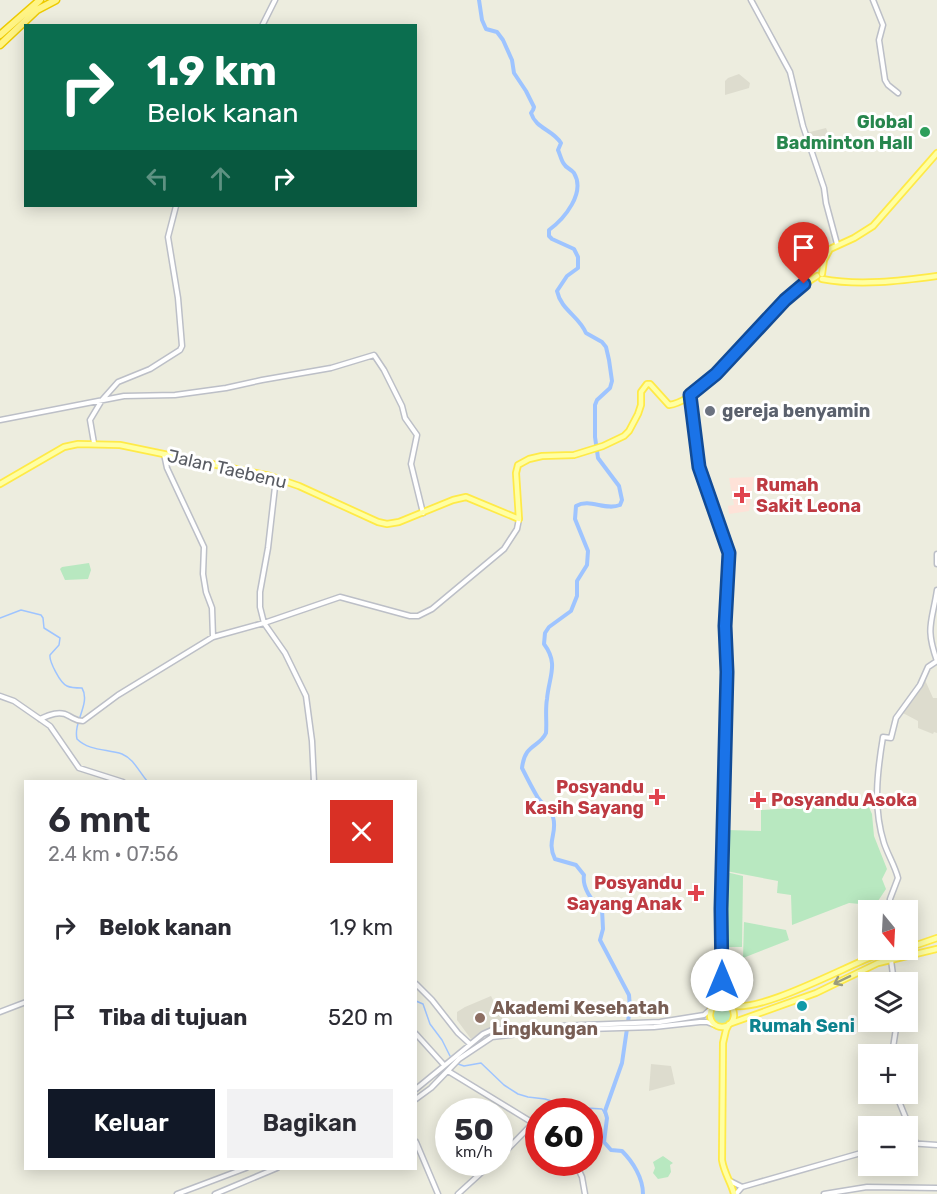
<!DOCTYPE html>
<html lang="id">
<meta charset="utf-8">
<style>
:root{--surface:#fff;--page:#f2f2f3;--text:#2b2b33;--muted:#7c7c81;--accent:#111827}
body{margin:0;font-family:Rubik,sans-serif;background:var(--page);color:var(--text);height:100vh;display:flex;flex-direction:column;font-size:22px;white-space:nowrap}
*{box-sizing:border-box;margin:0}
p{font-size:20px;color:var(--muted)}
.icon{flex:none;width:33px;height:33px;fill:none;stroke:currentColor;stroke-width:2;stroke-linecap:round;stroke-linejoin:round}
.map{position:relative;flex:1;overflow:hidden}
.details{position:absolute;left:24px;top:780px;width:393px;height:390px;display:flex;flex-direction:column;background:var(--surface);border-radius:0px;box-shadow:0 3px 15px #0003}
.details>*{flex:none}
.banner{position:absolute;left:24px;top:24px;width:393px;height:183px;border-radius:0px;box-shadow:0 3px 15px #0003;background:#0b6e4f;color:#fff;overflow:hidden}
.needle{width:39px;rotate:162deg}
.buttons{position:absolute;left:858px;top:900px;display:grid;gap:12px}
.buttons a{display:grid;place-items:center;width:60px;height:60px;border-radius:0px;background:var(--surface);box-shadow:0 3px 15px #0003;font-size:30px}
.speed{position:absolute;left:435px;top:1098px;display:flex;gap:12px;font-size:30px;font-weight:700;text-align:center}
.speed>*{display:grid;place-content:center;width:78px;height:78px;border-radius:50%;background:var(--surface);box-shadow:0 3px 15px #0003;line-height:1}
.speed small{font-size:15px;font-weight:400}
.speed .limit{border:9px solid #d22;background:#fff;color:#111}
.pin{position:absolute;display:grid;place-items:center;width:51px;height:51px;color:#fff;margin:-62px -26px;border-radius:50% 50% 50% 0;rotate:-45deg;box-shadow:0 0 6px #0007}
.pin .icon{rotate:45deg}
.me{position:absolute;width:66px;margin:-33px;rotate:0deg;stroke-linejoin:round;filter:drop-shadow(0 0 4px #0008)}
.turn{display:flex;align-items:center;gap:21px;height:126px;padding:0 24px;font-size:27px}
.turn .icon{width:78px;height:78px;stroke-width:2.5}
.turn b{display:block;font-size:42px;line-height:51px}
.lanes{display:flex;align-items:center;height:57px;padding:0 24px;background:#0003;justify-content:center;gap:30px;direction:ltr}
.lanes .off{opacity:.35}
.round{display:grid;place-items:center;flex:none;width:63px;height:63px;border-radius:0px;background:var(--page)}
.summary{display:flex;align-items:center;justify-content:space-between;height:102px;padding:0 24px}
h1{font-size:36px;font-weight:600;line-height:45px}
.button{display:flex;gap:12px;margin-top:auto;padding:12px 24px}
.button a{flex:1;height:69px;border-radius:0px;background:var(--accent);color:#fff;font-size:24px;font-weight:600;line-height:69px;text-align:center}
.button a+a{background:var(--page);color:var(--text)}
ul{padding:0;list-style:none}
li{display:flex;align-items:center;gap:18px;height:90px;padding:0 24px}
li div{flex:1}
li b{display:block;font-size:22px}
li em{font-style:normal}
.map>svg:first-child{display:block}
</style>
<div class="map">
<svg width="937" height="1194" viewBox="0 0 937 1194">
<rect width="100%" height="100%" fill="#ededdf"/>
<path fill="#dddcce" d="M 739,74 L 750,83 L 749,88 L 725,95 L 725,81 L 728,78 Z
M 826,128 L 831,141 L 811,150 L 806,133 Z
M 925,680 L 933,698 L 937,698 L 937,733 L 934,732 L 933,734 L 918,728 L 918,721 L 901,712 Z
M 491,996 L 505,1024 L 485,1030 L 471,1039 L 457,1020 L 457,1012 L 465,1007 Z
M 651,1064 L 671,1066 L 675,1084 L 649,1091 Z"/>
<path fill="#fee2d8" d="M 754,477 L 749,511 L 729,514 L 728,506 L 734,505 L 729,478 Z"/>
<path fill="#b8e8c0" d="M 89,563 L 91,570 L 88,579 L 65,580 L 60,569 L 62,567 Z
M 867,803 L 872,814 L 874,836 L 887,869 L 882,879 L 886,889 L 878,901 L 871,905 L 849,903 L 792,925 L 791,895 L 777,893 L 778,881 L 726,871 L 727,830 L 761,831 L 761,810 Z
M 726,872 L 743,876 L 742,947 L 724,947 Z
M 744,922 L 786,930 L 789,940 L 743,958 Z
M713 1015a9 9 0 1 1 18 0a9 9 0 1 1-18 0Z
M 663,1156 L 673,1163 L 670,1165 L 671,1172 L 668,1177 L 658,1179 L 653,1173 L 655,1168 L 653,1162 Z"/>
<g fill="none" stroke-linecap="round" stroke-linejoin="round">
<path stroke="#9ec4ff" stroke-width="1.5" d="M 0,618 L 21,610 L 41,615 L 43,618 L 44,628 L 60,638 L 59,645 L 50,655 C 49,661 60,683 67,686 C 71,688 78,688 82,688 C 91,703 73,722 77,739 C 89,751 107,749 122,754 C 134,759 139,772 148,782
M 416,1001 L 423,1004 L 430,1024 L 442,1040 L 450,1056
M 458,1064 L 464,1066 L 481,1063 L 504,1085 L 518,1094 L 528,1097 L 545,1099 L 571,1107 L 602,1109 L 607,1118"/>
<path stroke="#9ec4ff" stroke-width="4" d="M 479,0 L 482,20 L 486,29 L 497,32 L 503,40 L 512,60 L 514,73 L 526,91 L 534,107 L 533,110 L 531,113 C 536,129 552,129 561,143 L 558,150 C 560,154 561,160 564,164 C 566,168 571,169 574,173 C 586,193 564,219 549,230 L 549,236 L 552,239 L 574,249 L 578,257 L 578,268 L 567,276 L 557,291 C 561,310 579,316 586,333 L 602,342 L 606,347 L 609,360 L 612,381 L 610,388 L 597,400 L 595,405 L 595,437 L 598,458 L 619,486 L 622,500 L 620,505 C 605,511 590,498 576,506 L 575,519 L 588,551 L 587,565 L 577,581 L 577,596 L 571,611 L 549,627 L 545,633 L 544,644 C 559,664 549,676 547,699 C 545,710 547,722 546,733 C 539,748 525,743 522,768 C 525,774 535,793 538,798 C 543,805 550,809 553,817 C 558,833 546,841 555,859 L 576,865 L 584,875 C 582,887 591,901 602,909 L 603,929 L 600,940 L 629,995 L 630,1008 L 622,1063 L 605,1111 L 607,1118 L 604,1142 L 611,1150 L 622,1151 C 633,1162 643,1178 643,1194"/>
<g stroke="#bcbfc7" stroke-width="7">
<path id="secondary" d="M 751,0 L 790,72 L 803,126 L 824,188 L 826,203 L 837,244
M 873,0 L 883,25 L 879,40 L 885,80 L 888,85 L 898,93
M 262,26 L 275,0
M 0,420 L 124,396 L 175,395 L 226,388 L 262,380 L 331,368 L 374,355 L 384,370 L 402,406 L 405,418 L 417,435 L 411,464 L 423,513
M 94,443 L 90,420 L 102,400 L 118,382 L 150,369 L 180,350 L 182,346 L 178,298 L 168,237 L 176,206
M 164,454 L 167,468 L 204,547 L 203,574 L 206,592 L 212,608 L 213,637
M 276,478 L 268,548 L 260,592 L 260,607 L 264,623 L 285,653 L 306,696 L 312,741 L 314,782
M 937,554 L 937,564
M 937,590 C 932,623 925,627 937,661
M 0,696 L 14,701 L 50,726 L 79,768 L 123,782
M 40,719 C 49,715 60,710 69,716 C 75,719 76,721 83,721 L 118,695 L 213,637 L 264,623 L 340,597 L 410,616 L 418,616 L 432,609 L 504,549 L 517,529 L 519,519
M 889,910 L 890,899 L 898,878 C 895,866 888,855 884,843 C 873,808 877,773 883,737 L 891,738 L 896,718 L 920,685 L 928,667 L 937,661
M 891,960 L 894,982
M 416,984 L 432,1000 L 458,1033 L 470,1044
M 0,1012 L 26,1002
M 416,1034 L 444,1065
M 892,1054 L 897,1022
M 448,1071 L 538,1126
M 416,1089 L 483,1034 L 492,1030 L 508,1028 L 660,1022 L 704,1015 L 713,1007
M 896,1094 L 916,1143
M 416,1099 L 431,1088 L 459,1059 L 492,1037 L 555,1030 L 654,1027 L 700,1022 L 707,1022 L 715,1025
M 416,1142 L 438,1194
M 908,1143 L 937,1145
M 500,1157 L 534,1122
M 575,1162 L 582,1177 L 585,1194
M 730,1181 L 742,1187
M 177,1194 L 246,1168
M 215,1194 L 277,1168
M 458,1194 L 493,1162
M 736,1194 L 742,1187 L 868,1151
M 824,1194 L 867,1187 L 937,1188"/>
</g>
<g stroke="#ffea47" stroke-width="8">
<path id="primary" d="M 822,274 L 824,260 L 830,249 L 854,238 L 873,226 L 937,153
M 822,279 C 859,286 900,281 937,276
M 690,395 L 699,467 L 729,554 L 725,626 L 727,672 L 721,964 L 722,987 L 724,997 L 729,1005 C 757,1015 844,967 874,956 C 883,952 892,952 901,950
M 0,484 L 64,447 L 78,444 L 120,445 L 270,476 L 299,486 L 378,522 L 387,524 L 399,522 L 453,500 L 466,497 L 519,519 L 516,473 L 518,465 L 529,459 L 542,456 L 574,455 L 603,446 L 624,436 L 629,431 L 638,414 L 641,405 L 641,392 L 647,384 L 650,384 L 669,405 C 705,401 765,316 794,291 C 801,285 810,281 817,276
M 908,948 L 937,938
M710 1015a12 12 0 1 1 24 0a12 12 0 1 1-24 0Z
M 734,1194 C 731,1182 724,1173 722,1160 L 723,1043 L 726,1030 L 729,1024 L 816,993 L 878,963 L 937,949"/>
</g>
<g stroke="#edca00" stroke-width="9">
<path id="highway" d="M 0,35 L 40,0
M 0,45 L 37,10 L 56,0"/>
</g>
<use href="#secondary" stroke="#fff" stroke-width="4"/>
<use href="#primary" stroke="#ffffa3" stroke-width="4.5"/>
<use href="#highway" stroke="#fff485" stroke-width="6"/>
</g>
<defs><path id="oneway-shaft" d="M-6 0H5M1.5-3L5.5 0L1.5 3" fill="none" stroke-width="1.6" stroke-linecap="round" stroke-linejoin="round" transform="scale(1.5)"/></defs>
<use stroke="#9b9d7c" href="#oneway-shaft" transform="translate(842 980) rotate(154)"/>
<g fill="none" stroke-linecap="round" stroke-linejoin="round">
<g stroke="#114b97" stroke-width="15">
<path id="route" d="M 722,980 L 721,909 L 727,672 L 725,626 L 729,553 L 699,467 L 690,395 L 716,374 L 785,300 L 804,284"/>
</g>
<use href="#route" stroke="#1a73e8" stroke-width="10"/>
</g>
<circle fill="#2e9e5b" stroke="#fff" stroke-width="2" cx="925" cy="132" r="6"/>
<circle fill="#6b7280" stroke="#fff" stroke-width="2" cx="710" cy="411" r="6"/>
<g fill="#e0444e" stroke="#fff" stroke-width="2">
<path d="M739 486h6v6h6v6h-6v6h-6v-6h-6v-6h6z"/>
<path d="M654 788h6v6h6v6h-6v6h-6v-6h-6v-6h6z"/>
<path d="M755 791h6v6h6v6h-6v6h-6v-6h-6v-6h6z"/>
<path d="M693 884h6v6h6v6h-6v6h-6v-6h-6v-6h6z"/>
</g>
<circle fill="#0f9aa8" stroke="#fff" stroke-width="2" cx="802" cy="1006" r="6"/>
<circle fill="#8d6e63" stroke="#fff" stroke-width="2" cx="480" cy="1018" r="6"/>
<g text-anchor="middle" stroke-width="6" stroke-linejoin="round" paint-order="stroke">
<g font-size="18" font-weight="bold" fill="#27864d" stroke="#fff" text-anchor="end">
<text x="913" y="128">Global<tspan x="913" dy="21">Badminton Hall</tspan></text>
</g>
<g font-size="18" font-weight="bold" fill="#5b616d" stroke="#fff" text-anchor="start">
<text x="722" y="417">gereja benyamin</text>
</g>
<g font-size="18" fill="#585b62" stroke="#fff">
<text transform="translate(227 469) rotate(13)" y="6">Jalan Taebenu</text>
</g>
<g font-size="18" font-weight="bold" fill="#be3a42" stroke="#fff" text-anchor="start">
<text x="756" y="491">Rumah<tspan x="756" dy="21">Sakit Leona</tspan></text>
<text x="644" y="793" text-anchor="end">Posyandu<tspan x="644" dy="21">Kasih Sayang</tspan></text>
<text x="771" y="806">Posyandu Asoka</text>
<text x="682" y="889" text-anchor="end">Posyandu<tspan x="682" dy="21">Sayang Anak</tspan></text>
</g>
<g font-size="18" font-weight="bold" fill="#785e54" stroke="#fff" text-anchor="start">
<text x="492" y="1014">Akademi Kesehatah<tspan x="492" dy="21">Lingkungan</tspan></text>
</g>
<g font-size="18" font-weight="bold" fill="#0d838f" stroke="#fff">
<text x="802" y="1032">Rumah Seni</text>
</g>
</g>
</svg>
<div class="buttons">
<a><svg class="needle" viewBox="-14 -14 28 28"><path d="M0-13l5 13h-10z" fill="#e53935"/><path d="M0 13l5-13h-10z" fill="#7c7c81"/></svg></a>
<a><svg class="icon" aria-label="layers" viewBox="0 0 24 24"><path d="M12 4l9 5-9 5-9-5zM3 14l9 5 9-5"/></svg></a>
<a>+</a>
<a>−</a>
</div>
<div class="speed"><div>50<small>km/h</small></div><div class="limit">60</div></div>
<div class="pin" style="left:804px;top:284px;background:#d93025"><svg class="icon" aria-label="arrive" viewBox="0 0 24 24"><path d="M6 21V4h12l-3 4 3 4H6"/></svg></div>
<svg class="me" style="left:722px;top:980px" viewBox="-20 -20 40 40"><circle r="19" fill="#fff"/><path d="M0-13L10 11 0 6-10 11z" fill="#1a73e8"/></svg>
<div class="banner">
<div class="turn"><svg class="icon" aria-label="right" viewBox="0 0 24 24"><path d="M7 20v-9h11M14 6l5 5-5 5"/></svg><div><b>1.9 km</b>Belok kanan</div></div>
<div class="lanes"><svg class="icon off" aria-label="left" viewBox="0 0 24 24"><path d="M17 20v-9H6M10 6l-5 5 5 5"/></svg><svg class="icon off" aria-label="ahead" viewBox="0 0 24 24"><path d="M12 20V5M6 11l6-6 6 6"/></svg><svg class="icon" aria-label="right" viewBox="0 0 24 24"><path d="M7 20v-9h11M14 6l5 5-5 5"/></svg></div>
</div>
<section class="details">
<div class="summary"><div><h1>6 mnt</h1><p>2.4 km · 07:56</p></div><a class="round" style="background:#d93025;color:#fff"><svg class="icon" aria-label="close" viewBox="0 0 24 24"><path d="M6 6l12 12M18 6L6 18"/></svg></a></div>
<ul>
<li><svg class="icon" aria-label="right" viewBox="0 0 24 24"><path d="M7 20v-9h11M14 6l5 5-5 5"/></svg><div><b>Belok kanan</b></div><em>1.9 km</em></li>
<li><svg class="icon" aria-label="arrive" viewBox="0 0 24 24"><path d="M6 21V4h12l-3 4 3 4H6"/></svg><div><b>Tiba di tujuan</b></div><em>520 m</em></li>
</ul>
<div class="button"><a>Keluar</a><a>Bagikan</a></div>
</section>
</div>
